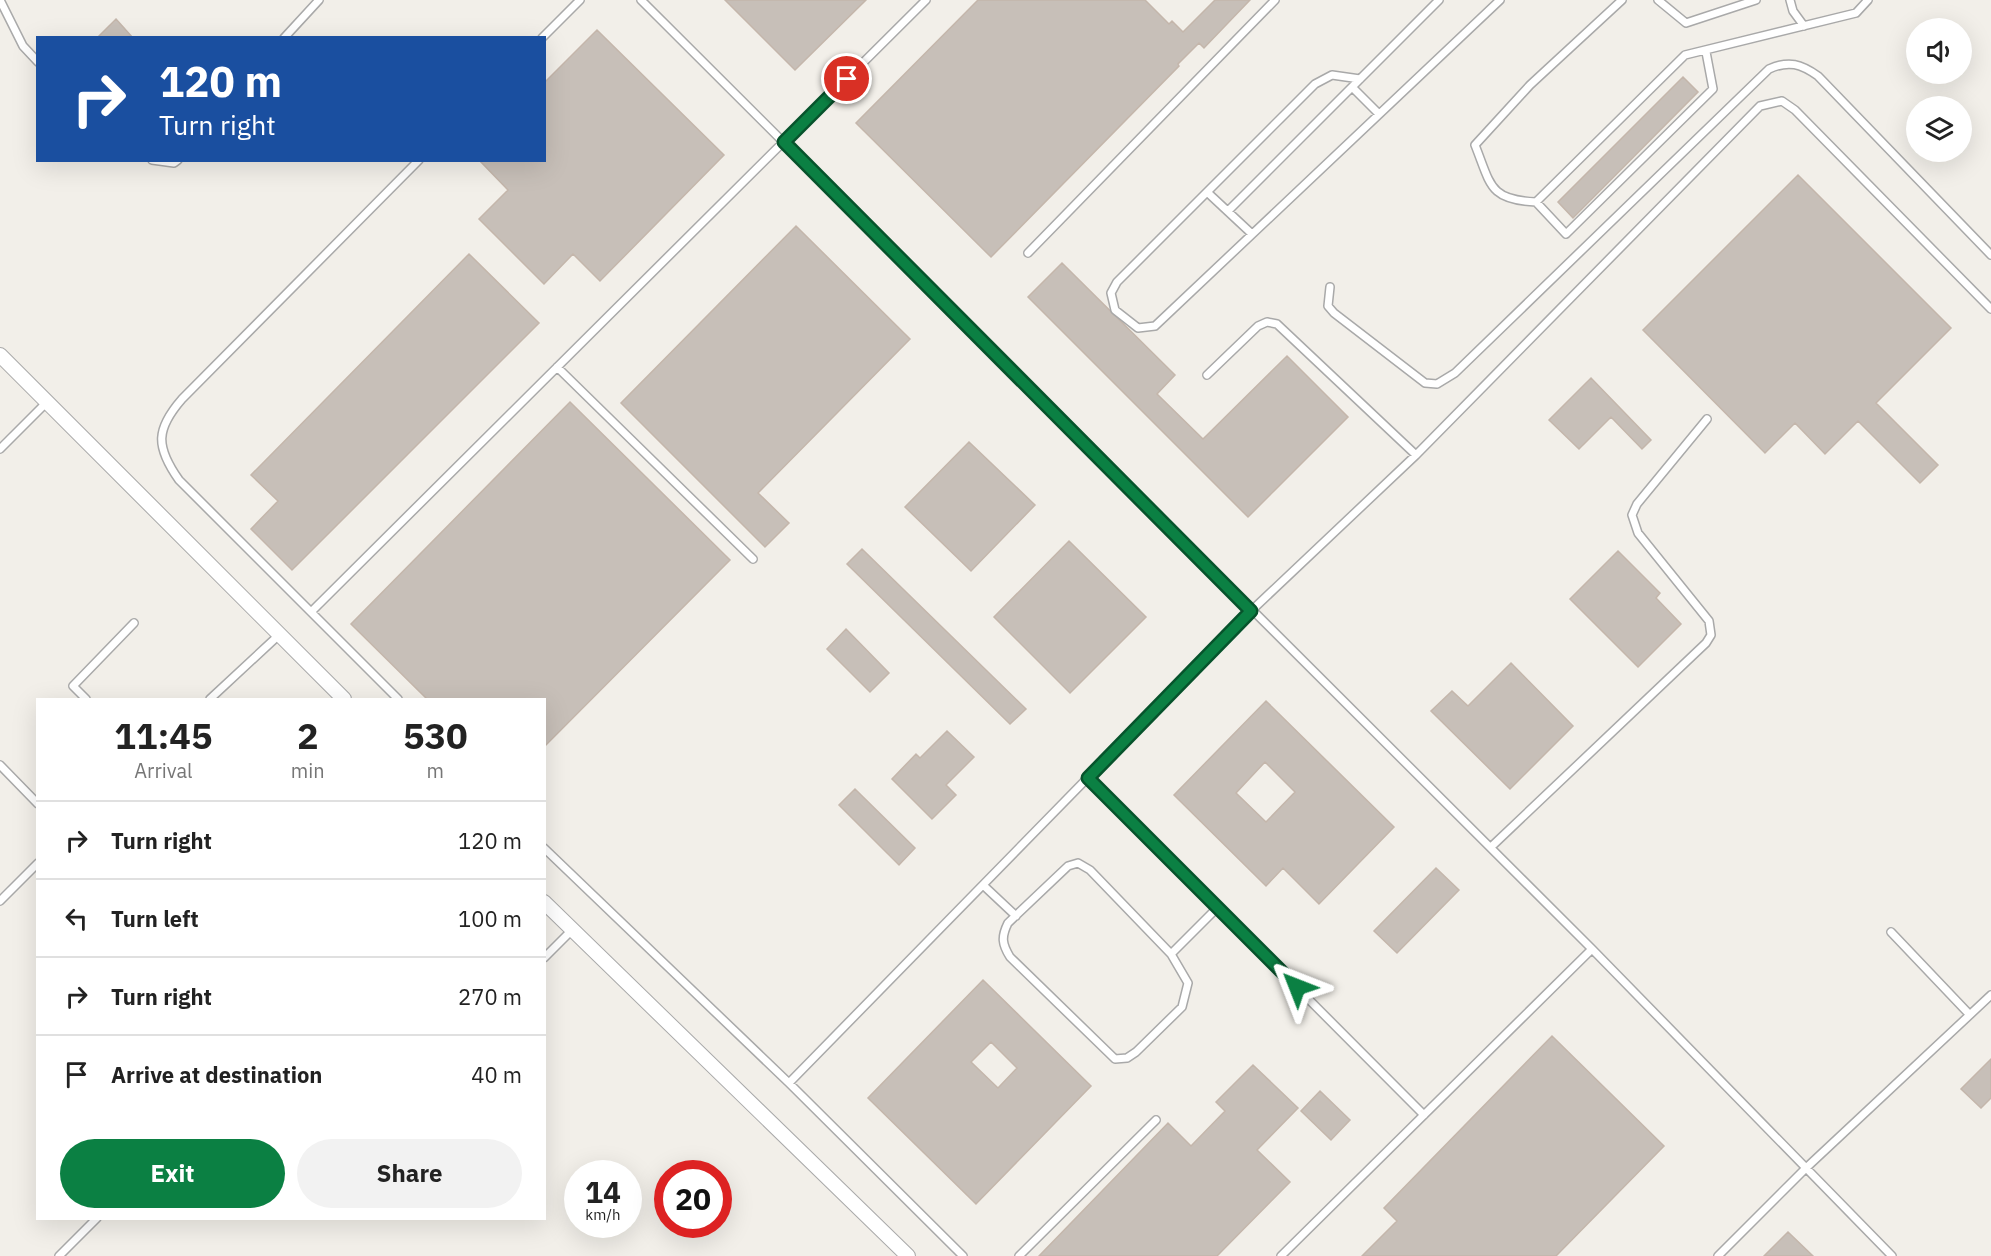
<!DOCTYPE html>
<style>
:root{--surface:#fff;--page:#f2f2f2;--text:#222;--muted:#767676;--line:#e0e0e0;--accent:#0b8043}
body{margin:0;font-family:"IBM Plex Sans",sans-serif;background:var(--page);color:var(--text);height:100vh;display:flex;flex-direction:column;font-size:22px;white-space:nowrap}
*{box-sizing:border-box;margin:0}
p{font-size:20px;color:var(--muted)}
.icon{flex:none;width:33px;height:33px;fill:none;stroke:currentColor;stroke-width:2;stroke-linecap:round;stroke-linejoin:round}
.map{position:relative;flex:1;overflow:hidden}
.panel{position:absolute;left:36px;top:698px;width:510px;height:522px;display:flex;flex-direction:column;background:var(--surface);border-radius:0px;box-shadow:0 6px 24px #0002}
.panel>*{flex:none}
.hud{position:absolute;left:36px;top:36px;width:510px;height:126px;border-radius:0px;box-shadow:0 6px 24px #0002;background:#1a4fa0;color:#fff;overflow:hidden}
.tools{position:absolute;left:1906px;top:18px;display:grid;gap:12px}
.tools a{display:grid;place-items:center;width:66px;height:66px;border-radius:50%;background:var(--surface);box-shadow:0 6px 24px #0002;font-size:30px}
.speed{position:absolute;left:564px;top:1160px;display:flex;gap:12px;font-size:30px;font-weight:700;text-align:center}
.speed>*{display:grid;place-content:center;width:78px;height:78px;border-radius:50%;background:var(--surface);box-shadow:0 6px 24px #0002;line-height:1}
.speed small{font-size:15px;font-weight:400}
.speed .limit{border:9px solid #d22;background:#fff;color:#111}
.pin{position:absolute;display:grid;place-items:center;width:51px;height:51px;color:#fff;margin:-26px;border:3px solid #fff;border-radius:50%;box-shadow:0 2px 6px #0007}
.me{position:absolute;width:66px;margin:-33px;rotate:315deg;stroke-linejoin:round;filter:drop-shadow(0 0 4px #0008)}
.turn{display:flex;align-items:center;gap:21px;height:126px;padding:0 24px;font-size:27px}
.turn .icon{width:78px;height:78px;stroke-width:2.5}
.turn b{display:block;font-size:42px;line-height:51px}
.eta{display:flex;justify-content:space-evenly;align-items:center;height:102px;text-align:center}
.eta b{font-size:36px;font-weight:700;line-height:42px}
.action{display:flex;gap:12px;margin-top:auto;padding:12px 24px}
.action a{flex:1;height:69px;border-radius:36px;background:var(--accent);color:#fff;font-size:24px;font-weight:700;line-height:69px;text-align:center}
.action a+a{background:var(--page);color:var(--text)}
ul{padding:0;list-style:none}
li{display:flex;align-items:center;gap:18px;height:78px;padding:0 24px;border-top:2px solid var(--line)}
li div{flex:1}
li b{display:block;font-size:22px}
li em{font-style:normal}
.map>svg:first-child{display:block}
</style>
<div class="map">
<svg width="1991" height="1256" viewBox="0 0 1991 1256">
<rect width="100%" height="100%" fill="#f2efe9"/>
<path fill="#c7bfb8" stroke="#c4b6ab" stroke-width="1.5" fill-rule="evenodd" d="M 725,0 L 866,0 L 795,70 Z
M 978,0 L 1145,0 L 1169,24 L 1172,21 L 1183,32 L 1215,0 L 1250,0 L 1204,48 L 1199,43 L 1178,64 L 1179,66 L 991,257 L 856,123 Z
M 116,19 L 133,38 L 97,38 Z
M 597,30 L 724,155 L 600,281 L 573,254 L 544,284 L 479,219 L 508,190 L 479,160 L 544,160 L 544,83 Z
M 1683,77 L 1698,92 L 1573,218 L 1558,202 Z
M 1798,175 L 1951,328 L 1876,403 L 1938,465 L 1920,483 L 1858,421 L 1825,454 L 1795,423 L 1765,453 L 1643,330 Z
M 796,226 L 910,339 L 758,493 L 789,523 L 765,547 L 621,403 Z
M 469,254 L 539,323 L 292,570 L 251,529 L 278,501 L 251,475 Z
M 1062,263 L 1175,375 L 1157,394 L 1203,439 L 1287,356 L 1348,417 L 1248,517 L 1028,297 Z
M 1591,378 L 1651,440 L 1642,449 L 1611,417 L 1579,449 L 1549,420 Z
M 570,402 L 730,560 L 544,747 L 544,699 L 427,699 L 351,624 Z
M 969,442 L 1035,505 L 971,571 L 905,507 Z
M 1069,541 L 1146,617 L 1070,693 L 994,617 Z
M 862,549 L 1026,709 L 1010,724 L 847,564 Z
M 1618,551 L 1660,593 L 1656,598 L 1681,624 L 1638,667 L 1570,599 Z
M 846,629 L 889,673 L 870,692 L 827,649 Z
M 1511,663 L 1573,726 L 1510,789 L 1431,711 L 1452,691 L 1468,706 Z
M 1266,701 L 1394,827 L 1319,904 L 1283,868 L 1266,886 L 1174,795 ZM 1265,762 L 1295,792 L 1266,822 L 1236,793 Z
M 947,731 L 974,757 L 946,785 L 956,795 L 932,819 L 892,779 L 916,754 L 920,758 Z
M 855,789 L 915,848 L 899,865 L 839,805 Z
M 1436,868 L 1459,890 L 1397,953 L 1374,931 Z
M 983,980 L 1091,1086 L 976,1204 L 868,1098 ZM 991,1042 L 1017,1068 L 998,1088 L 971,1062 Z
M 1552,1036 L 1664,1146 L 1556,1256 L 1362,1256 L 1397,1221 L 1384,1208 Z
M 1991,1059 L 1991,1098 L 1981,1108 L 1961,1089 Z
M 1253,1065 L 1298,1108 L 1257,1150 L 1290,1182 L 1217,1256 L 1039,1256 L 1168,1123 L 1191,1146 L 1225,1111 L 1216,1102 Z
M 1320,1091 L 1350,1120 L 1331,1140 L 1301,1111 Z
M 1788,1232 L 1813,1256 L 1764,1256 Z"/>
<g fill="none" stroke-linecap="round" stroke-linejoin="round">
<g stroke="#a9a9a9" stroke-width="10">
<path id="service" d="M 0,0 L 23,46 L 38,62
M 641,0 L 1592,949 L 1892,1256
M 1622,0 L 1530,85 L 1475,145 C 1491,185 1489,200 1536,202 L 1566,234 L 1713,89 L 1706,52
M 1658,0 L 1686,23 L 1756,0
M 1790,0 L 1793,11 L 1804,26
M 284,38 L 319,0
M 542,38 L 580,0
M 1360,79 L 1332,75 L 1315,84 L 1117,282 L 1111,293 L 1115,310 L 1138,328 L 1155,326 L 1500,0
M 1352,87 L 1379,114
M 152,160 L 174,163 L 178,160
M 1207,192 L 1252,234
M 1536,202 L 1685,55 L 1856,13 L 1868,0
M 1228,211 L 1439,0
M 1028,253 L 1275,0
M 1330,287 L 1328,306 L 1334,313 L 1425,383 L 1437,384 L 1455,373 L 1769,69 C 1789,60 1801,64 1818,76 L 1991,255
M 557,367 L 753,559
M 1207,375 L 1258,326 L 1267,322 L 1277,324 L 1416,455
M 0,449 L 46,403
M 312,611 L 926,0
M 86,699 L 73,686 L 134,623
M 210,699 L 280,634
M 398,699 L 179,480 C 155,446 156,429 182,399 L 419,160
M 0,765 L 38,804
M 1088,778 L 1424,1115
M 1491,847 L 1706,643 L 1711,635 L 1709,621 L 1638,533 L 1632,515 L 1637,504 L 1707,419
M 544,848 L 789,1083 L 963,1256
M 983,885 L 1016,916
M 0,901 L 38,863
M 1891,932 L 1969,1014
M 1171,954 L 1188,983 L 1182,1007 L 1136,1052 L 1127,1058 L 1115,1059 L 1010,957 C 1002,944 1001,937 1008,923 L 1068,866 L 1078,863 L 1090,870 L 1171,954 L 1218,907
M 544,958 L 572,930
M 789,1083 L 1251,611 L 1416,455 L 1760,106 L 1782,101 L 1795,110 L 1991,309
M 59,1256 L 97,1218
M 1019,1256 L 1156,1120
M 1281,1256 L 1592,949
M 1718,1256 L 1806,1168 L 1991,995"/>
</g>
<g stroke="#a9a9a9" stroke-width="16">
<path id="minor" d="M 0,355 L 344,699
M 544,902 L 908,1256"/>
</g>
<use href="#service" stroke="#fff" stroke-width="7"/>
<use href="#minor" stroke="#fff" stroke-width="14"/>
</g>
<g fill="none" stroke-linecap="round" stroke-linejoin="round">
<g stroke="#07532c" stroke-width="15">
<path id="route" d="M 847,79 L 784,142 L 1251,611 L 1088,778 L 1297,987"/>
</g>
<use href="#route" stroke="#0b8043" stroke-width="10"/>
</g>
</svg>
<div class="tools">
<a><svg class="icon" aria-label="sound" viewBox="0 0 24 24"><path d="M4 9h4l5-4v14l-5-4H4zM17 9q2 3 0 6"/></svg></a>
<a><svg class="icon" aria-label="layers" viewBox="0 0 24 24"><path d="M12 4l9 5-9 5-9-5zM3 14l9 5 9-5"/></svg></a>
</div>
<div class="speed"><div>14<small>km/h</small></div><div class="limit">20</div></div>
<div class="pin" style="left:847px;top:79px;background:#d93025"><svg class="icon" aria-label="arrive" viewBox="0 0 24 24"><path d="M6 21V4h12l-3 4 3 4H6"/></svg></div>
<svg class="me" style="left:1297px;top:987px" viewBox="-20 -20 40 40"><path d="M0-17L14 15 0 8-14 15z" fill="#0b8043" stroke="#fff" stroke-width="4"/></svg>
<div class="hud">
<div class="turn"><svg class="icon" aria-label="right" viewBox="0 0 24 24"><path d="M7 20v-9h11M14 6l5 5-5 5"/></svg><div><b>120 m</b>Turn right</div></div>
</div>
<section class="panel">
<div class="eta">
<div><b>11:45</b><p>Arrival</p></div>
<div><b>2</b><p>min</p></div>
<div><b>530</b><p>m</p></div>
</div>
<ul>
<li><svg class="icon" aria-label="right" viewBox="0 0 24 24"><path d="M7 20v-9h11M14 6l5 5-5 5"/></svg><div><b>Turn right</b></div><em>120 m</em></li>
<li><svg class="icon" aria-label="left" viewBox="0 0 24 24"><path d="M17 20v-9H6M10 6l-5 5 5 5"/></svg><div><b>Turn left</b></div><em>100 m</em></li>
<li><svg class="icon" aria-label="right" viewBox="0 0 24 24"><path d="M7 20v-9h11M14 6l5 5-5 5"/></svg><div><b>Turn right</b></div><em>270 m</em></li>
<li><svg class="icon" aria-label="arrive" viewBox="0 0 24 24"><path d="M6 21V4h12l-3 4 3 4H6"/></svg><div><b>Arrive at destination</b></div><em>40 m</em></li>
</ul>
<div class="action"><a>Exit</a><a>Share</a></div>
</section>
</div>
